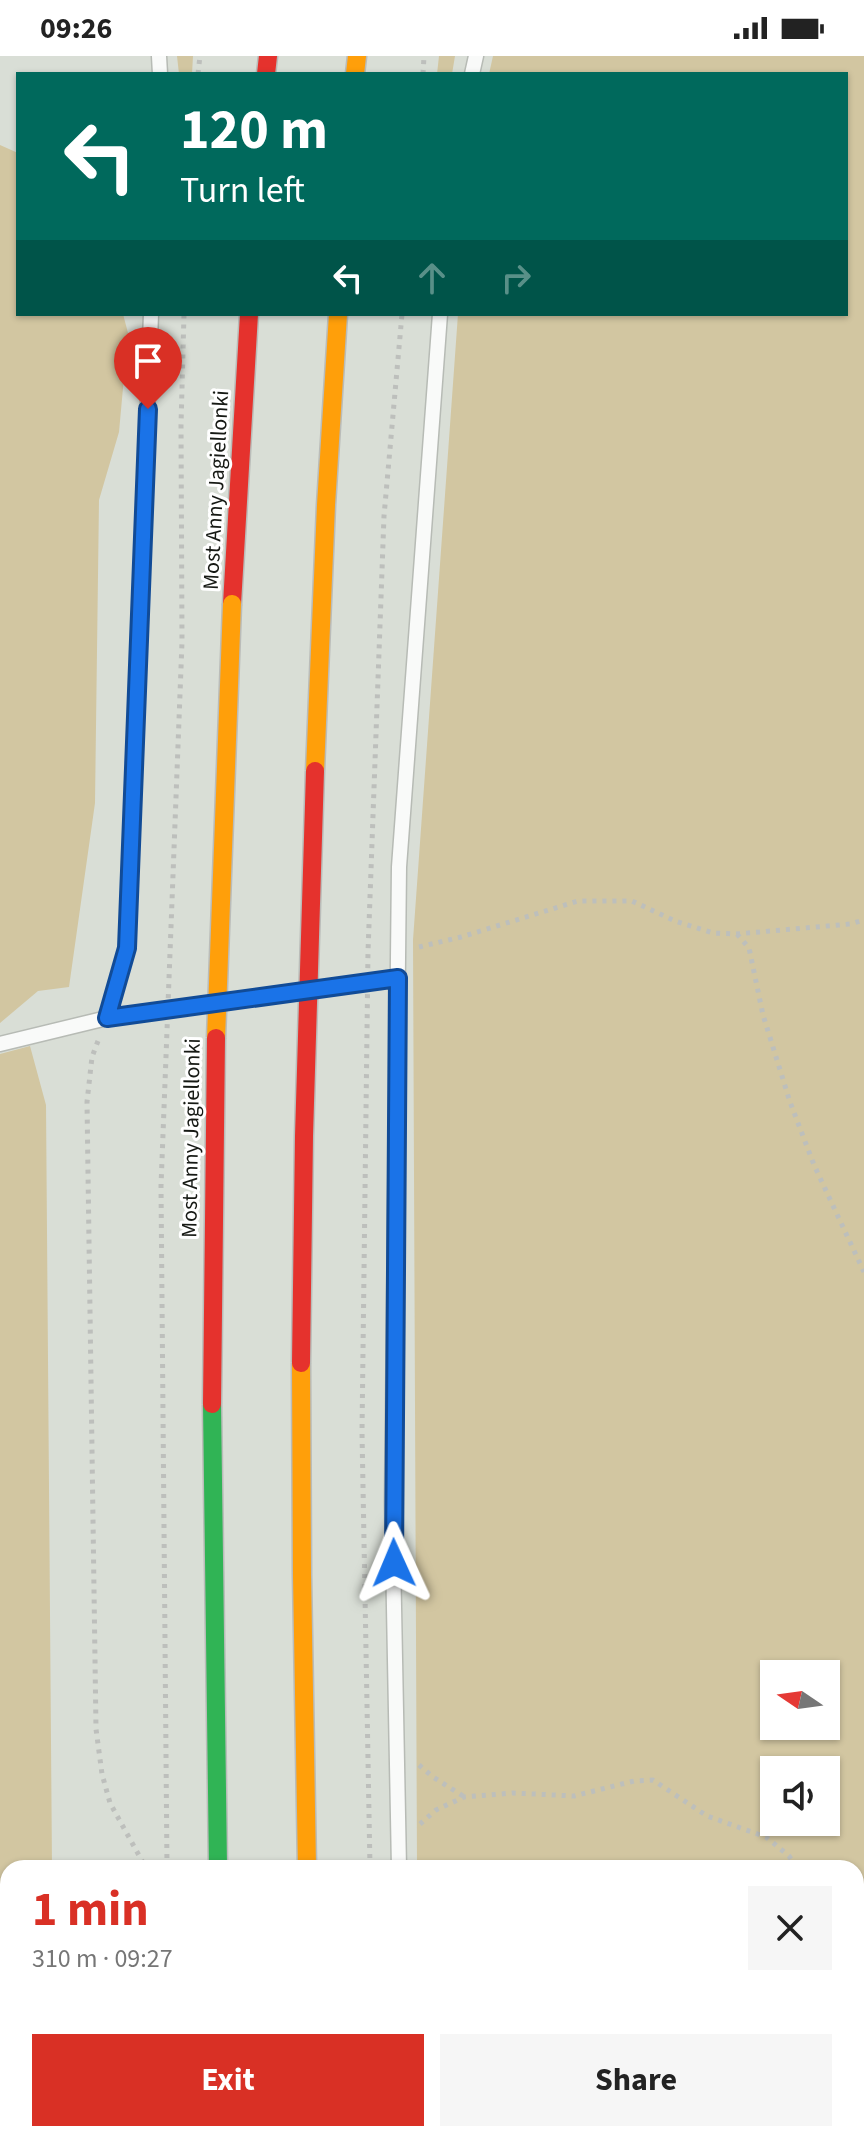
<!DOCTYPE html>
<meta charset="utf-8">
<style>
:root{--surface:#fff;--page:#f6f6f6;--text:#222;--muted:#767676;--accent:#d93025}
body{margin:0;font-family:"Source Sans 3",sans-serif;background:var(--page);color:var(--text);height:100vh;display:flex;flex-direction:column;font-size:30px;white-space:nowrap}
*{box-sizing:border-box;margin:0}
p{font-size:26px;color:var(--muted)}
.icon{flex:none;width:44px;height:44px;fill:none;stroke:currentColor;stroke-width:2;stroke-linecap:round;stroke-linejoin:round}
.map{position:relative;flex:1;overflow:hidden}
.sheet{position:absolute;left:0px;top:1804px;width:864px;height:282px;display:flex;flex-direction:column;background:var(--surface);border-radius:24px 24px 0 0;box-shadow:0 2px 6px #0004}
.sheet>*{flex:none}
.guide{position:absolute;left:16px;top:16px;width:832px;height:244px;border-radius:0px;box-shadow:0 2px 6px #0004;background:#00695c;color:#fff;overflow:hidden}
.needle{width:52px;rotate:283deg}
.controls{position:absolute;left:760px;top:1604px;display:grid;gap:16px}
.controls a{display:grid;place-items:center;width:80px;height:80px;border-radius:0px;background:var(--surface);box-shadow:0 2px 6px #0004;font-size:40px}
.pin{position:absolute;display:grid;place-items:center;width:68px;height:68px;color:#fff;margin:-82px -34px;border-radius:50% 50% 50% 0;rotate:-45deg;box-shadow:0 0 8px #0007}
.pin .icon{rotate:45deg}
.me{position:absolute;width:88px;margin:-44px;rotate:359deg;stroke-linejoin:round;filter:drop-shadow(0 0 6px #0008)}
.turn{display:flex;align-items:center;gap:28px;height:168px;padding:0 32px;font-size:36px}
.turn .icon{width:104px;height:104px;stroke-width:2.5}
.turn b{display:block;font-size:56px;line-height:68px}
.lanes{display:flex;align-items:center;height:76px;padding:0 32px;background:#0003;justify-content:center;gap:40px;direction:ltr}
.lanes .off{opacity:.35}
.round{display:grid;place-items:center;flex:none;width:84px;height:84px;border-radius:0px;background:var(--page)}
.summary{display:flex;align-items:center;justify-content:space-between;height:136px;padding:0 32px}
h1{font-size:48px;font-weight:700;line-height:60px;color:var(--accent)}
.cta{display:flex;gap:16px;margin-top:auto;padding:16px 32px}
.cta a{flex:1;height:92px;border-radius:0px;background:var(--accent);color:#fff;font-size:32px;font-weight:700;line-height:92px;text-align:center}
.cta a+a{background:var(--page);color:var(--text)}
.status{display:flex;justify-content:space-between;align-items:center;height:56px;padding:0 40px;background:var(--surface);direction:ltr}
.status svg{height:22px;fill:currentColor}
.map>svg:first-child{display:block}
</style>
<div class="status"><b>09:26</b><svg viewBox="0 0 49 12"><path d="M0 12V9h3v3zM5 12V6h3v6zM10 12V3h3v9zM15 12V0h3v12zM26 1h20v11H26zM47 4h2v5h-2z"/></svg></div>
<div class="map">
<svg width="864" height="2085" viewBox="0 0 864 2085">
<rect width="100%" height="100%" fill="#d9ded6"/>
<path fill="#d2c6a1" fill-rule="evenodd" d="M 177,0 L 193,0 L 192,18 L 179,18 Z
M 439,0 L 455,0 L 452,18 L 437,18 Z
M 493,0 L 864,0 L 864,2085 L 417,2085 L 416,2078 L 856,2078 L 856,1812 L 417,1812 L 413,884 L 458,258 L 846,258 L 846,18 L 489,18 ZM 774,1618 L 826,1618 L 826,1670 L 774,1670 ZM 774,1714 L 826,1714 L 826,1766 L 774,1766 Z
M 0,89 L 18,97 L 18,258 L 123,258 L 128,277 L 119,376 L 99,444 L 95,747 L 69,931 L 38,935 L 0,967 Z
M 30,990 L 46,1049 L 52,1812 L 8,1812 L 8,1950 L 0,1947 L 0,998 Z
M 0,1982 L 8,1983 L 8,2078 L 33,2078 L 35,2085 L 0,2085 Z"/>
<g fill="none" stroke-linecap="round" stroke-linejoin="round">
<g stroke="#b7bbb5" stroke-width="17">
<path id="lane" d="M 159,0 L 160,18
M 472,18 L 476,0
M 107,962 L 127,892 L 151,258
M 0,988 L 107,962 L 398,922
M 399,1812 L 392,1447 L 399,811 L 440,258"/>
</g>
<g stroke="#babcb9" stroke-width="21">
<path id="fast" d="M 226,2078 L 227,2085
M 315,2078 L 316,2085"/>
</g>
<g stroke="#babcb9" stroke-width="21">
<path id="slow" d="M 355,18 L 357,0"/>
</g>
<g stroke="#babcb9" stroke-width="21">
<path id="jam" d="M 266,18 L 268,0
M 232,548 L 249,258"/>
</g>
<path stroke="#bdbfbc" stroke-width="5" stroke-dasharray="4 6" stroke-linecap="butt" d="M 198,18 L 200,0
M 423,18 L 424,0
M 737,878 L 749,892 L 763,959 L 790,1046 L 814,1109 L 864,1216
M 419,891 L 461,881 L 578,845 L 632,845 L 675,865 L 713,877 L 736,878 L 850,868 L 864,864
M 98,985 L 92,1001 L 87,1046 L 96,1673 L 102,1718 L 110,1747 L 146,1812
M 419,1709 L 433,1721 L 463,1740
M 420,1768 L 436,1754 L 464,1741 L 513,1737 L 574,1740 L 634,1725 L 653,1724 L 707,1760 L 766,1781 L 789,1800 L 797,1812
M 856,1961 L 864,1976
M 0,1967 L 8,1968
M 856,1982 L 864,1981
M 106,2078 L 108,2085
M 177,2078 L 178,2085
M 403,2078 L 403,2085
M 159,2085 L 163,2078
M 376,2085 L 376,2078"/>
<use href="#lane" stroke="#f9faf9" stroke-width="14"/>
<use href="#fast" stroke="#30b455" stroke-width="18"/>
<use href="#slow" stroke="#ff9f0a" stroke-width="18"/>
<use href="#jam" stroke="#e5322d" stroke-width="18"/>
<g stroke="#babcb9" stroke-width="21" stroke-linecap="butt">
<path id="fast-bridge" d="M 212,1348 L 218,1812"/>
</g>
<g stroke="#babcb9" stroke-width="21" stroke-linecap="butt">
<path id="slow-bridge" d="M 315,715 L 326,449 L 338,258
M 216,982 L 232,548
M 301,1307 L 302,1519 L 307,1812"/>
</g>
<g stroke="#babcb9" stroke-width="21" stroke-linecap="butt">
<path id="jam-bridge" d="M 301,1307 L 304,1080 L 315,715
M 212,1348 L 216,982"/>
</g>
<path stroke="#bdbfbc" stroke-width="5" stroke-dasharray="4 6" stroke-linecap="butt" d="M 167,1812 L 161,1130 L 182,586 L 181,369 L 184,258
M 370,1812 L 362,1376 L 368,896 L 384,460 L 402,258"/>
<use href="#fast-bridge" stroke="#30b455" stroke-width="18"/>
<use href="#slow-bridge" stroke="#ff9f0a" stroke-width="18"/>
<use href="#jam-bridge" stroke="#e5322d" stroke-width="18"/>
</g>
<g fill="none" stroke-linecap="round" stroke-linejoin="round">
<g stroke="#114b97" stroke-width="20">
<path id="route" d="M 148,353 L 127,892 L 107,962 L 398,922 L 394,1507"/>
</g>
<use href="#route" stroke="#1a73e8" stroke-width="14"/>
</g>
<g text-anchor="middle" stroke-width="6" stroke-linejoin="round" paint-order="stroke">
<g font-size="22" fill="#161914" stroke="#fff">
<text transform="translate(215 434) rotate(-87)" y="8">Most Anny Jagiellonki</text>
<text transform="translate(190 1082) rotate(-89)" y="8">Most Anny Jagiellonki</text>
</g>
</g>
</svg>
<div class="controls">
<a><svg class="needle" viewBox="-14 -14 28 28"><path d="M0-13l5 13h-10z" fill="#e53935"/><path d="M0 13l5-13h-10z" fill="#767676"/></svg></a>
<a><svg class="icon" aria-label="sound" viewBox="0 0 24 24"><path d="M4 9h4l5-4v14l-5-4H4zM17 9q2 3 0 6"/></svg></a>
</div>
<div class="pin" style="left:148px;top:353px;background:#d93025"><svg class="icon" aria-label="arrive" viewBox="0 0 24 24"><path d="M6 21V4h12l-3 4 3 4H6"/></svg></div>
<svg class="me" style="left:394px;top:1507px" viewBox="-20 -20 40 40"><path d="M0-17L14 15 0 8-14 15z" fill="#1a73e8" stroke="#fff" stroke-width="4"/></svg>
<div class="guide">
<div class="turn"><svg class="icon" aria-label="left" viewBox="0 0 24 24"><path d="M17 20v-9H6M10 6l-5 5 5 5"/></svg><div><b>120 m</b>Turn left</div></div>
<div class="lanes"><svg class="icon" aria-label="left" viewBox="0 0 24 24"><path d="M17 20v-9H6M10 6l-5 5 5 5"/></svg><svg class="icon off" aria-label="ahead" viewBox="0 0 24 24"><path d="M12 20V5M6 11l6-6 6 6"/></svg><svg class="icon off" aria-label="right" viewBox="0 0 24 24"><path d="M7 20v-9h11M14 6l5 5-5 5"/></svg></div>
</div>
<section class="sheet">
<div class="summary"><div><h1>1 min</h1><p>310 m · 09:27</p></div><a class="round"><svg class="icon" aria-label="close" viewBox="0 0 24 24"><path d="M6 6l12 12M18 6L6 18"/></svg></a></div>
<div class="cta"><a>Exit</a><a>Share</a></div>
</section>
</div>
